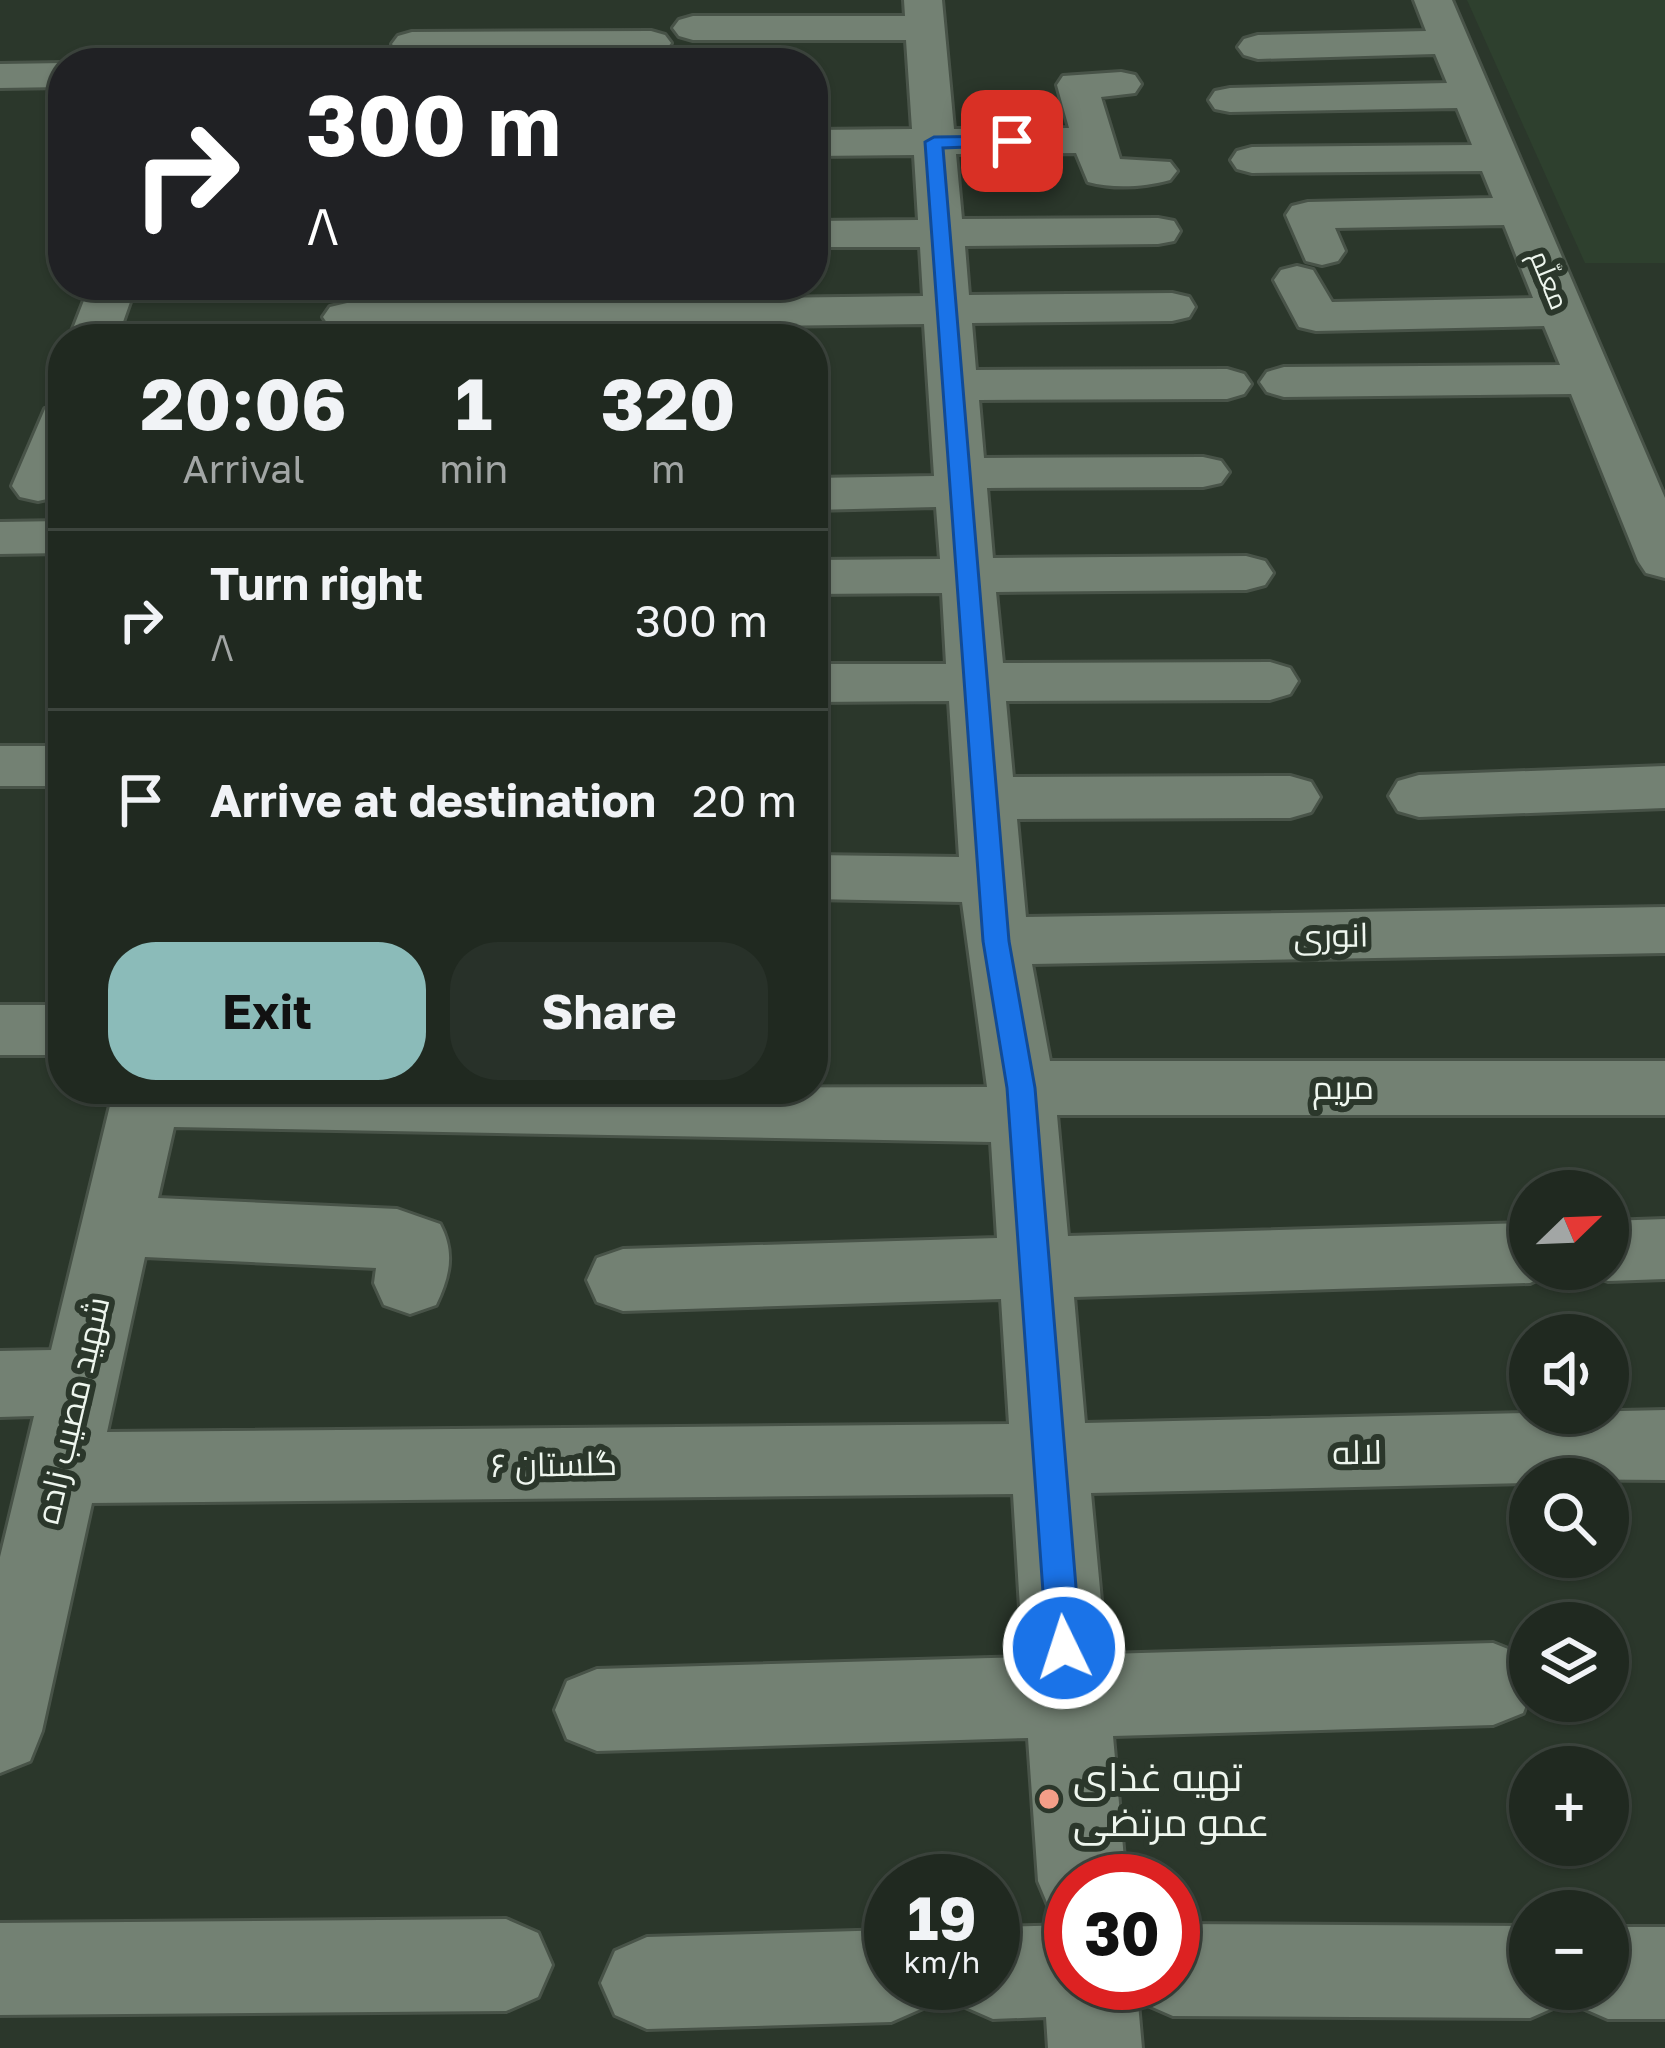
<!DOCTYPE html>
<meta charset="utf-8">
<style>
:root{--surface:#202920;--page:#283129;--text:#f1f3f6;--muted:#a2a6a5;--line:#3d453e;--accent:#8bbbb9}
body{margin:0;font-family:"Golos Text",Cairo,sans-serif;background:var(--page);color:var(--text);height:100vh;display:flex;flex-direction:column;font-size:45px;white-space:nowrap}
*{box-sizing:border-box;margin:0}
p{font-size:39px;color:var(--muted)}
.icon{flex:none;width:66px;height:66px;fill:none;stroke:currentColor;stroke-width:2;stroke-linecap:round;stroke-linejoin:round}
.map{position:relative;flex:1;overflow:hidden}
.drawer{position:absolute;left:48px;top:324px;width:780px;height:780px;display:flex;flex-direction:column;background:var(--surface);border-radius:48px;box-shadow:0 3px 9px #0004,0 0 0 3px var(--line)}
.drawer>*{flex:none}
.banner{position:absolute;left:48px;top:48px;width:780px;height:252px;border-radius:48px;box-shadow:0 3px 9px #0004,0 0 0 3px var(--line);background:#202124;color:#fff;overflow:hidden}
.needle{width:78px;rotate:67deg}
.tools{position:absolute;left:1509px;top:1170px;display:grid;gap:24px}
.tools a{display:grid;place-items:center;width:120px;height:120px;border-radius:50%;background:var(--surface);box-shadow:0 3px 9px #0004,0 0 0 3px var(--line);font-size:60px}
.speed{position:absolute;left:864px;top:1854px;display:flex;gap:24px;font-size:60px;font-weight:700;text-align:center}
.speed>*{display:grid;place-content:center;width:156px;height:156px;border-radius:50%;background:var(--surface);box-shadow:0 3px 9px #0004,0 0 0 3px var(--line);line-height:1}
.speed small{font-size:30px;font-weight:400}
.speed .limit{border:18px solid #d22;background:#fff;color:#111}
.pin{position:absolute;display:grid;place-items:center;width:102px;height:102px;color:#fff;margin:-51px;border-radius:24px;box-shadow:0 6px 18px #0006}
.me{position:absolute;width:132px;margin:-66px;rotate:356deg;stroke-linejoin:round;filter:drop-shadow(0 0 9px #0008)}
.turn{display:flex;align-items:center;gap:42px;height:252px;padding:0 60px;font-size:54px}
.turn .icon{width:156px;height:156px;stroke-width:2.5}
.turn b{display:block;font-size:84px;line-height:102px}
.eta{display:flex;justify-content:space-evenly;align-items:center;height:204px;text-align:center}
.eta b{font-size:72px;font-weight:700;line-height:84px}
.cta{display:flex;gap:24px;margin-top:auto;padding:24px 60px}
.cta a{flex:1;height:138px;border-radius:48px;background:var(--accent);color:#111;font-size:48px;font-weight:700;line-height:138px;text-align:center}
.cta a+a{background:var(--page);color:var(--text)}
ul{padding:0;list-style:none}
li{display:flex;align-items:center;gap:36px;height:180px;padding:0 60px;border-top:3px solid var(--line)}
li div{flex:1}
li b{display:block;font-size:45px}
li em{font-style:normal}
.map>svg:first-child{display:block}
</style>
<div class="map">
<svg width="1665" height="2048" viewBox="0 0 1665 2048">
<rect width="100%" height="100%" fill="#2b372b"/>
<path fill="#2e402e" d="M 1467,0 L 1665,0 L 1665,263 L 1585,263 Z"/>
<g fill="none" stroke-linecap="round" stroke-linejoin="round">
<g stroke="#485348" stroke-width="6">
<path id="minor" d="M 904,0 L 942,0 L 954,129 L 1069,128 L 1057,85 L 1063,76 L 1121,72 L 1135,75 L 1141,84 L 1135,93 L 1101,97 L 1120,159 L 1170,162 L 1177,171 L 1170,180 C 1144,187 1114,189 1088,182 L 1076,153 L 956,154 L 962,219 L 1158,218 L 1174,221 L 1180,231 L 1174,241 L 1158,244 L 965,246 L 969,295 L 1172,293 L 1189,297 L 1195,307 L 1189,317 L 1172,321 L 972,323 L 976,370 L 1227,369 L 1244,374 L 1251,384 L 1244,394 L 1227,399 L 979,400 L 984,458 L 1203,457 L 1221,461 L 1229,472 L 1221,483 L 1203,487 L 987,488 L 993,558 L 1246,556 L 1265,561 L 1273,573 L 1265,585 L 1246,590 L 996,592 L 1003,663 L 1270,662 L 1290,668 L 1298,681 L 1290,694 L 1270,700 L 1006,701 L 1013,777 L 1290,776 L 1311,782 L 1320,797 L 1311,812 L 1290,818 L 1017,819 L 1026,917 L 1665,907 L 1665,953 L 1032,964 L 1050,1061 L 1665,1061 L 1665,1115 L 1057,1115 L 1068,1236 L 1530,1223 L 1530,1269 L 1558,1269 L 1530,1283 L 1074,1297 L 1085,1423 L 1665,1410 L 1665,1480 L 1530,1479 L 1530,1483 L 1091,1493 L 1106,1654 L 1493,1643 L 1523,1655 C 1532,1677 1532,1691 1523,1713 L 1493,1725 L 1113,1736 L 1126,1881 L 1071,1881 L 1071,1921 L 1051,1912 L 1038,1881 L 1028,1738 L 597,1751 L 567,1739 L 555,1710 L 567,1681 L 597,1669 L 1023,1657 L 1013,1494 L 92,1503 L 42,1731 L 30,1761 L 0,1773 L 0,1557 L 34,1416 L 0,1417 L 0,1351 L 51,1350 L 114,1089 L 987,1087 L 962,902 L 813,899 L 813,855 L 959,857 L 949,701 L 813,702 L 813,664 L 946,664 L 942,593 L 813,594 L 813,560 L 940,559 L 936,507 L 813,510 L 813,478 L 934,476 L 924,324 L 347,331 L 330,327 L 323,317 L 330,307 L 347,303 L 923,296 L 920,247 L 813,247 L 813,221 L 918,220 L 914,155 L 813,156 L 813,130 L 912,129 L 906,40 L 693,40 L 679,36 L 673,28 L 679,20 L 693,16 L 905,16 ZM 174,1127 L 991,1142 L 997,1238 L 623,1249 L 597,1258 L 587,1280 L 597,1302 L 623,1311 L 1001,1299 L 1009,1424 L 107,1432 L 145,1257 L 376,1268 L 374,1283 L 384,1305 L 410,1314 L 436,1305 C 450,1276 455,1252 440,1224 L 397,1209 L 158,1198 Z
M 1414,0 L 1452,0 L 1665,498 L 1665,578 L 1646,573 L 1638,561 L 1571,394 L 1284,397 L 1267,392 L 1260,382 L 1267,372 L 1284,367 L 1560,365 L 1544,326 L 1316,331 L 1299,327 L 1274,280 L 1281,270 L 1297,266 L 1313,270 L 1332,302 L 1533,298 L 1504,225 L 1335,228 L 1345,251 L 1338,261 L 1322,265 L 1306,261 L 1286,215 L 1292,206 L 1308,202 L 1493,198 L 1482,171 L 1252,173 L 1237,169 L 1231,160 L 1237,151 L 1252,147 L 1472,145 L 1457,108 L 1230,112 L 1215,109 L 1209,100 L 1215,91 L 1230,88 L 1447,83 L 1435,54 L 1258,59 L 1244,55 L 1238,47 L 1244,39 L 1258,35 L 1426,31 Z
M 651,31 L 665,35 L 671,43 L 665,51 L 412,56 L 398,52 L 392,44 L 398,36 L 412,32 Z
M 64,63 L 63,87 L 0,88 L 0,64 Z
M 90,285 L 136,285 L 117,339 L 69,339 Z
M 63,405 L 63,487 L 56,497 L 38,501 L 20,497 L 12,486 L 45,409 Z
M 63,521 L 63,553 L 0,554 L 0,522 Z
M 0,746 L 63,746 L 63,786 L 0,786 Z
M 1665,766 L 1665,808 L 1419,817 L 1398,811 L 1389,796 L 1398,781 L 1419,775 Z
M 0,1005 L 63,1005 L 63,1055 L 0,1055 Z
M 1665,1219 L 1665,1279 L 1608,1281 L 1583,1272 L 1581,1269 L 1608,1269 L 1608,1221 Z
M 506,1919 L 538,1933 L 552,1965 L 538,1997 L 506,2011 L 0,2015 L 0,1923 Z
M 1173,1924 L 1530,1926 L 1530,1989 L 1569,1989 L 1562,2004 L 1530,2018 L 1173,2016 L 1141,2002 L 1137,1992 L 1142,2048 L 1048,2048 L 1046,2017 L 993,2019 L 961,2005 L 951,1983 L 993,1983 L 993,1927 L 1071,1925 L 1071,1983 L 1173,1983 Z
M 1608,1927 L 1665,1927 L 1665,2019 L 1608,2019 L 1576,2005 L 1569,1989 L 1608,1989 Z
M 891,1930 L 891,1983 L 934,1983 L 923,2008 L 891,2022 L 647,2029 L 615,2015 L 601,1983 L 615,1951 L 647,1937 Z"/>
</g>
<use href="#minor" fill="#738173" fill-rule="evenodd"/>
</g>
<path fill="#1a73e8" stroke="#114b97" stroke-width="3" d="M 1012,136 L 1018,137 L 1018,145 L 943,148 L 1009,941 L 1035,1088 L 1081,1648 L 1076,1660 L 1064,1664 L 1052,1660 L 1047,1648 L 1007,1088 L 983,941 L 925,142 L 934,137 Z"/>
<circle fill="#f49e88" stroke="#2b372b" stroke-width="4.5" cx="1049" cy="1799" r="12"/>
<g text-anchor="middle" stroke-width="12" stroke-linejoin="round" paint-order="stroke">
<g font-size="27" fill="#eef6ee" stroke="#2b372b">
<text transform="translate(1549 280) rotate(68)" y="9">معلّم</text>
</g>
<g font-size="33" fill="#eef6ee" stroke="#2b372b">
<text transform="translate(1331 935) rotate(-1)" y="12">انوری</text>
<text x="1343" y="1099">مریم</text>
<text transform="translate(72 1410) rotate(-77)" y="12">شهید مصیب زاده</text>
<text transform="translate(1357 1452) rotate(-1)" y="12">لاله</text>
<text transform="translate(554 1464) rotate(-1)" y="12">گلستان ۶</text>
</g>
<g font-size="39" fill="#eef6ee" stroke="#2b372b" text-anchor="start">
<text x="1073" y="1791">تهیه غذای<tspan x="1073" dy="45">عمو مرتضی</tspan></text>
</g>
</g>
</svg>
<div class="tools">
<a><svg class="needle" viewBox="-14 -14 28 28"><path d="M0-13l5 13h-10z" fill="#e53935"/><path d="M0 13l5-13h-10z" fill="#a2a6a5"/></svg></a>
<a><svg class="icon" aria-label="sound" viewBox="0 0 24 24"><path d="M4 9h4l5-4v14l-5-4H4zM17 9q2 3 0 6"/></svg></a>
<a><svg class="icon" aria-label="search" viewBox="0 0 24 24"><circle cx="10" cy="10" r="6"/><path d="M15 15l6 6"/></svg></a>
<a><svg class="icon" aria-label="layers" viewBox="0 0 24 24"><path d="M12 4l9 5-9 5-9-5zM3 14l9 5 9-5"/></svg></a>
<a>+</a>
<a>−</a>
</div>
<div class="speed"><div>19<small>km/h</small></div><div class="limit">30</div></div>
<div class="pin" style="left:1012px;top:141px;background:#d93025"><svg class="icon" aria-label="arrive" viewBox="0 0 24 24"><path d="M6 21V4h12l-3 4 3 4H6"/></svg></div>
<svg class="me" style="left:1064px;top:1648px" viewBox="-20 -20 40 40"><circle r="17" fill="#1a73e8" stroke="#fff" stroke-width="3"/><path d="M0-11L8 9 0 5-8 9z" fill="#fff"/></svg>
<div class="banner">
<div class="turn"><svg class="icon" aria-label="right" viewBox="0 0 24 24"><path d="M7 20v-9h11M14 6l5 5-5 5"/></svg><div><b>300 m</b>۸</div></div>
</div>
<section class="drawer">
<div class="eta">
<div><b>20:06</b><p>Arrival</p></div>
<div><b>1</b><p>min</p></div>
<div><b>320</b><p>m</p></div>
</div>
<ul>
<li><svg class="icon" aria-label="right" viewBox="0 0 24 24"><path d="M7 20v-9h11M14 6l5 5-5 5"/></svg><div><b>Turn right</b><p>۸</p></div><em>300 m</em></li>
<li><svg class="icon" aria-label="arrive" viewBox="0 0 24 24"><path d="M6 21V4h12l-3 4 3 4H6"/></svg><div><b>Arrive at destination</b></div><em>20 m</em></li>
</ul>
<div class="cta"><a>Exit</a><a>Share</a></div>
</section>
</div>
